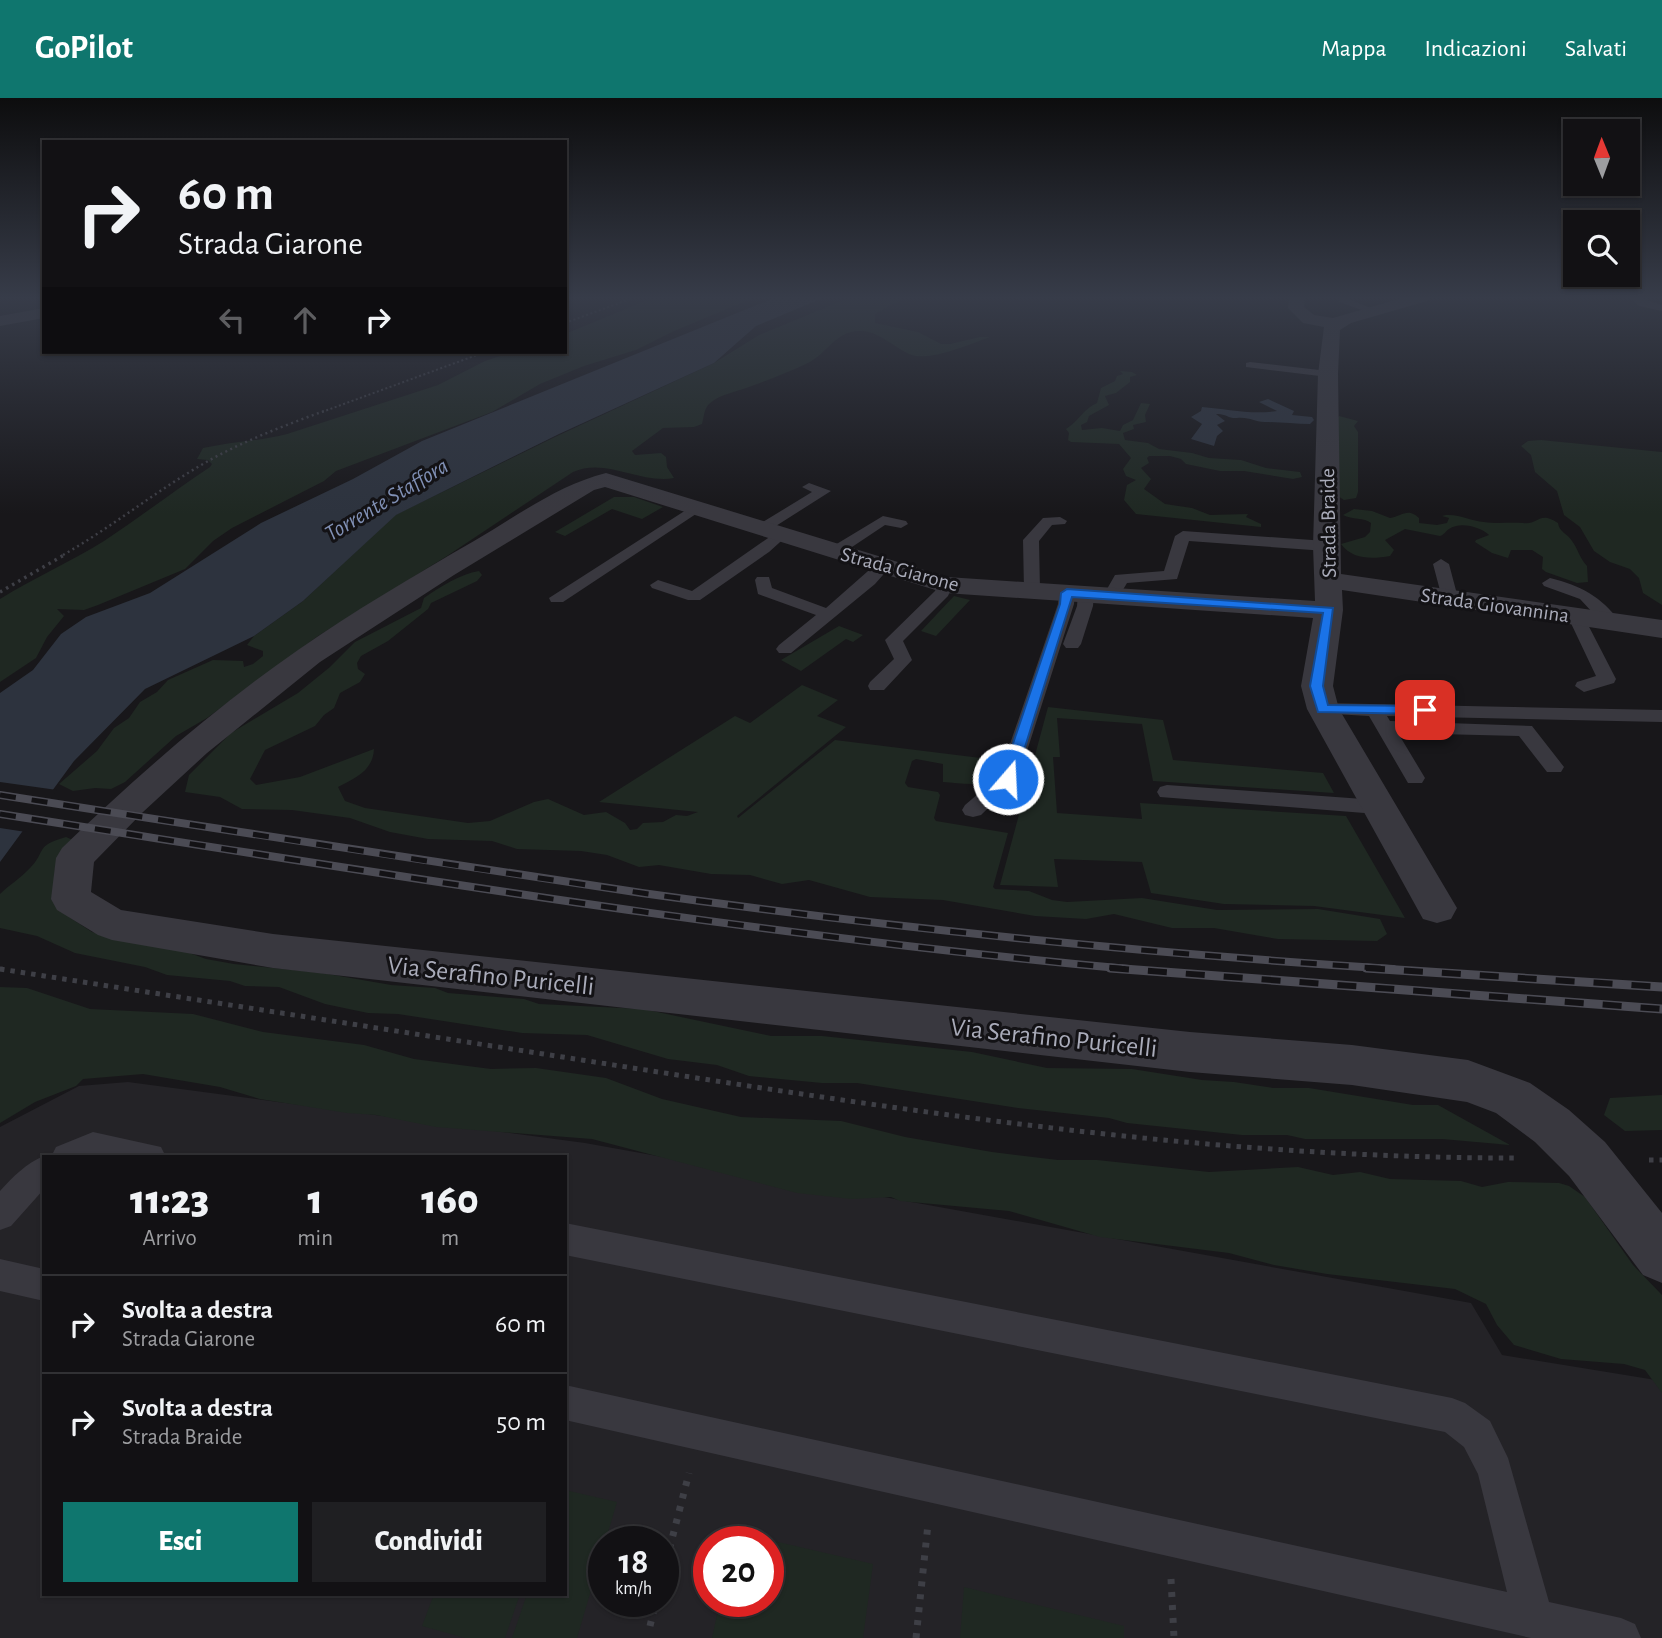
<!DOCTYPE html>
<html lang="it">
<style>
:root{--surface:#121114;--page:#1f1f22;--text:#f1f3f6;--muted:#9c9da0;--line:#313134;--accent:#0f766e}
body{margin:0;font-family:"Alegreya Sans",sans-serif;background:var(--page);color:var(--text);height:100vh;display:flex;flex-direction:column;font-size:26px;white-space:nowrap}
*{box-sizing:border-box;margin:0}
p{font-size:23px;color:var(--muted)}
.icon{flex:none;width:38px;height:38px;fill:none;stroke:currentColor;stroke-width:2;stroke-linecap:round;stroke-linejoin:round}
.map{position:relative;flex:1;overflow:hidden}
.drawer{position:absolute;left:42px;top:1057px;width:525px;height:441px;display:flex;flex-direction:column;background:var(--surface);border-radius:0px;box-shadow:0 2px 5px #0004,0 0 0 2px var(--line)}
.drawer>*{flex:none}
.top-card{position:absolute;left:42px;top:42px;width:525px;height:214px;border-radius:0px;box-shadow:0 2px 5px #0004,0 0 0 2px var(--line);background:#121114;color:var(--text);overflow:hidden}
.needle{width:46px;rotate:359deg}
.buttons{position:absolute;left:1563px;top:21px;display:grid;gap:14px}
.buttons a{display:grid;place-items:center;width:77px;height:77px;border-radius:0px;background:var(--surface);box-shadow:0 2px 5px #0004,0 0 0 2px var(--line);font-size:35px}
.speed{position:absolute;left:588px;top:1428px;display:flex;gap:14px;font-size:35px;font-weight:700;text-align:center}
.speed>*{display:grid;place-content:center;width:91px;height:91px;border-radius:50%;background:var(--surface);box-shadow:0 2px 5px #0004,0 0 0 2px var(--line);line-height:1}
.speed small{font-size:18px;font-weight:400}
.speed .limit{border:10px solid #d22;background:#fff;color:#111}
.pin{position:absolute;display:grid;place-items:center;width:60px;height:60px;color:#fff;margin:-30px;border-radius:14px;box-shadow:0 4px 10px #0006}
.me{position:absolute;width:77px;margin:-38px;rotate:19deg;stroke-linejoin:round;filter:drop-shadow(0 0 5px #0008)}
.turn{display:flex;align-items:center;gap:24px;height:147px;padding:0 21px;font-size:32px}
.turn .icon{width:91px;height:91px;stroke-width:2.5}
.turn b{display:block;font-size:49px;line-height:60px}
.lanes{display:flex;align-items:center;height:66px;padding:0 21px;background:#0003;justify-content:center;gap:35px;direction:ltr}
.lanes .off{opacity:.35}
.eta{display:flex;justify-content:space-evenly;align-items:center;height:119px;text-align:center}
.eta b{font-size:42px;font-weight:800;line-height:49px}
.button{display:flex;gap:14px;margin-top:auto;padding:14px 21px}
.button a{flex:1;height:80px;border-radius:0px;background:var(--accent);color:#fff;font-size:28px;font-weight:800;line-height:80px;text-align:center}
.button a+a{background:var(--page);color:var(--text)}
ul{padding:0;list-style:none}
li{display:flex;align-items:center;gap:21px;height:98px;padding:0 21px;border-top:2px solid var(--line)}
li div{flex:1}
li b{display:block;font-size:26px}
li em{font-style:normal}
header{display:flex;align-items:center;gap:42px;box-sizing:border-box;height:98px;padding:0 35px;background:var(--accent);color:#fff}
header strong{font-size:33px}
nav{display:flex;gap:38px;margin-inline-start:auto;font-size:24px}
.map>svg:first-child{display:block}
</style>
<header>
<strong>GoPilot</strong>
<nav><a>Mappa</a><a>Indicazioni</a><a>Salvati</a></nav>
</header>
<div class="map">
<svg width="1662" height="1540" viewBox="0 0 1662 1540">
<rect width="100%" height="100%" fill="#18171a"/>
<path fill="#242327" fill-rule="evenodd" d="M 128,984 L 585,1045 L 1471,1205 L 1502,1257 L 1662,1283 L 1662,1540 L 0,1540 L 0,1029 L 79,988 ZM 44,1059 L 565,1059 L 565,1496 L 44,1496 ZM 604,1444 L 663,1444 L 663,1503 L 604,1503 ZM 709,1444 L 768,1444 L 768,1503 L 709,1503 Z"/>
<path fill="#1f2822" d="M 652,200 L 753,200 L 672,234 L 636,252 L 584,268 L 540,286 L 492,314 L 336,373 L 324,383 L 232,430 L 213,443 L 185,471 L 98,507 L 84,512 L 57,511 L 64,518 L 47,539 L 36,560 L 0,584 L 0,501 C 34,480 70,464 104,443 C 140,419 174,393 210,369 L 212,366 L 208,362 L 197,361 L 203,350 C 231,344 259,343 287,336 L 438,287 L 485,263 L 512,254 L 565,254 L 565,236 Z
M 849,200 L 903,200 L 875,216 L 875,225 L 918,234 L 941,246 L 950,246 L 980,239 L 990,239 C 970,246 928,265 909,256 C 894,249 878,233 861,233 C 836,232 828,255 808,265 C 789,274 769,282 749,289 C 736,294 720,296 709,306 C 704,311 704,319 702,326 L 694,329 L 663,330 L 632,353 L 635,357 L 661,355 L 666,359 L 667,369 L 674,380 C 639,386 606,359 573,374 L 447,458 L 318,538 L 207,620 L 176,638 L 125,684 L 111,691 L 95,690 L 73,693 L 59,686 L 97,653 L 114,630 L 129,620 L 140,604 L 157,594 L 168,582 L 213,562 L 243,563 L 244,569 L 253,566 L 263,558 L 263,553 L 247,547 L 254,538 L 303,503 L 395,417 L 555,339 L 714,265 L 759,237 Z
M 1120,273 L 1132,274 L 1137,277 L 1130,279 L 1130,284 L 1116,295 L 1105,298 L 1109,307 L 1089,318 L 1087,324 L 1081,327 L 1082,332 L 1102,330 L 1120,333 L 1123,327 L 1133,322 L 1141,305 L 1150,306 L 1145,317 L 1146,324 L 1133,327 L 1134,331 L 1123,335 L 1125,342 L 1148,345 L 1159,351 L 1192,355 L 1209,360 L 1241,362 L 1266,370 L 1300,374 L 1302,379 L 1293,381 L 1244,373 L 1220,373 L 1186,366 L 1181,361 L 1170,358 L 1149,358 L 1147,360 L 1149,365 L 1141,370 L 1151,381 L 1144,391 L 1165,406 L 1192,410 L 1210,417 L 1248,416 L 1246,419 L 1261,426 L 1261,429 L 1136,416 L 1124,402 L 1127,387 L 1136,382 L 1126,378 L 1123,371 L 1131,360 L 1119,346 L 1071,344 L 1068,342 L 1069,335 L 1066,331 C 1079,323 1083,311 1097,305 L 1101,290 L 1115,283 L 1117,278 L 1123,276 Z
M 1339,318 L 1358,323 L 1354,328 L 1358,334 L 1358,394 L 1356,400 L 1344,402 L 1335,396 L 1336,322 Z
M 1541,342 L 1662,354 L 1662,507 L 1643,495 L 1639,480 L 1630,471 L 1610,464 L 1594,453 L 1580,429 L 1564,417 L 1557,393 L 1535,374 L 1531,357 L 1521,348 L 1528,343 Z
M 614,399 L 634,399 L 663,409 L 642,421 L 612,411 L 565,438 L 555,434 Z
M 1354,411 L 1372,413 L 1390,420 C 1402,418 1408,409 1419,420 L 1419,425 L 1437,427 L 1447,425 L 1449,420 L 1442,418 L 1446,417 C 1460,416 1471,423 1484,424 C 1497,426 1509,424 1523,425 C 1539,427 1539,412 1558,425 C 1559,434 1567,435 1572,443 C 1578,451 1579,459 1587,468 L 1588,484 L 1577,485 L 1546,474 L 1542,471 L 1543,459 L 1532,452 L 1511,452 L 1508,460 L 1492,455 L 1475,444 L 1476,442 L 1489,437 C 1481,429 1460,423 1449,431 C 1446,433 1444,437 1440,438 L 1405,431 L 1385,442 L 1394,452 L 1390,458 C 1372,461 1353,462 1341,446 L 1365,439 L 1370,434 L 1371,425 C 1364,419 1352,422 1343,417 Z
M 479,473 L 482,477 L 477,483 L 431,505 L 428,511 L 388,543 L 361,558 L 357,565 L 358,571 L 365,576 L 360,584 L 340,595 L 334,610 L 324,617 L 315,628 L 265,652 L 250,681 L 256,687 L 300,679 L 374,651 C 373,673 355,680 338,689 L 345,703 L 365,710 L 468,725 L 490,723 L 534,704 L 548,701 L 584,717 L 606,714 L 625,725 L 630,732 L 637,731 L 643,725 L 663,724 L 676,717 L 687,718 L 698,714 L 599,704 L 735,618 L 750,625 L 802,587 L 838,602 L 817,618 L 846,629 L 737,718 L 738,720 L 835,642 L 1005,663 C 999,694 966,685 943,684 L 943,666 L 916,661 L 912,663 L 905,685 L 908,689 L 938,694 L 940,697 L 934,720 L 936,723 L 1008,735 L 993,789 L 995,791 L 1029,793 L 1052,802 L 1067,804 L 1142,800 L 1217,812 L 1318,811 L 1380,821 L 1387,836 L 1377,843 L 1278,841 L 1214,830 L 1172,830 L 1114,816 L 1086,821 L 1035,818 L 943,802 L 870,799 L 809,782 L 782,786 L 750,777 L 711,776 L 659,767 L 639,769 L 607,757 L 581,753 L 517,751 L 492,743 L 428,741 L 390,734 L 350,720 L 292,712 L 242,711 L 220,699 L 185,694 L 189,677 L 231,635 L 298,595 L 330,569 L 355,544 L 421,510 L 424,500 C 440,489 460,476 479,473 Z
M 954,498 L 970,502 L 936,538 L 921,533 Z
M 839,528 L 863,537 L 853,544 L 846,541 L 801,573 L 781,562 Z
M 1048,609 L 1163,622 L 1173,662 L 1323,675 L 1334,695 L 1153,683 L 1142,626 L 1057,620 L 1060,659 L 1053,659 L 1057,715 L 1142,721 L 1140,705 L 1346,718 L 1405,820 L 1314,808 L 1224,806 L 1151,795 L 1142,764 L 1054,761 L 1058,789 L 1000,787 Z
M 66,739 L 75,743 L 55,771 L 54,789 L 69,819 L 92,834 L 184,853 L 206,861 L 234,866 L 322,875 L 391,887 L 435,890 L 448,895 L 524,901 L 539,906 L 643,911 L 771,938 L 822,938 L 972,954 L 1047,970 L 1132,971 L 1202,982 L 1234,984 L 1273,990 L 1309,990 L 1413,1007 L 1438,1007 L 1510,1047 L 1442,1041 L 1305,1041 L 1287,1037 L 1242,1037 L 1127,1025 L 1109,1020 L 1018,1010 L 857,985 L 822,985 L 749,978 L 717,967 L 668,961 L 587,937 L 522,935 L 398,916 L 368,915 L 325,906 L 279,889 L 245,888 L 230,883 L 167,877 L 145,869 L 75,855 L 37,838 L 0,830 L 0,796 C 9,787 21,780 30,770 C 47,753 34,748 66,739 Z
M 0,889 L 27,890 L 90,911 L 193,916 L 263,934 L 364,947 L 414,961 L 491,971 L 536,970 L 606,980 L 662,1001 L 741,1019 L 841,1023 L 905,1039 L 992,1054 L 1058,1062 L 1097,1062 L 1209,1074 L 1298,1069 L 1333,1077 L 1360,1074 L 1390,1081 L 1461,1083 L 1482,1089 L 1508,1084 L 1559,1085 L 1569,1088 L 1585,1099 L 1633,1167 L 1662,1197 L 1662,1295 L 1645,1272 L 1624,1266 L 1561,1261 L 1514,1247 L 1497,1227 L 1486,1206 L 1455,1191 L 1327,1176 L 1274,1167 L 1229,1155 L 1100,1139 L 1009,1113 L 900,1103 L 891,1099 L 851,1101 L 797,1095 L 592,1041 L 436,1029 L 376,1017 L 347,1015 L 260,1001 L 220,989 L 143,976 L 83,981 L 76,988 L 35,1004 L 0,1025 Z
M 1662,997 L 1662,1032 L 1625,1033 L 1604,1017 L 1610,1000 Z
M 565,1392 L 617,1404 L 577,1540 L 512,1540 L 527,1496 L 565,1496 Z
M 735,1434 L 873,1466 L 863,1540 L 712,1540 L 720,1503 L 768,1503 L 768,1444 L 733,1444 Z
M 964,1489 L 1124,1528 L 1124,1540 L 960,1540 Z
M 434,1496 L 520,1496 L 505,1540 L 465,1540 L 422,1528 Z"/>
<path fill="#2d333e" d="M 774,200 L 823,200 L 756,228 L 714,265 L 559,336 L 396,417 L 303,503 L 254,538 L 145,591 L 74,663 L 0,764 L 0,595 L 33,572 L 61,536 L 86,519 L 150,495 L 261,425 L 353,381 L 422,343 Z
M 1268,301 L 1294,313 L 1292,317 L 1312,319 L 1314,322 L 1310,326 C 1295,326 1280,324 1265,324 C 1253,324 1251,319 1237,320 C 1229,321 1225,315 1216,316 L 1225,323 L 1217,327 L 1223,333 L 1217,338 L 1214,348 L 1191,341 L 1202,326 L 1191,319 L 1201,313 L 1202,309 C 1227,311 1251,317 1277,313 L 1259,304 Z"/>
<path fill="#18171a" d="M 0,684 L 57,692 L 26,734 L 0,730 Z"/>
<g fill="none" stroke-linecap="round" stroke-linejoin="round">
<path stroke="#3e3f46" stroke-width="2" stroke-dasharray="2 2.5" stroke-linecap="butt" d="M 565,225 L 633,200
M 322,314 L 485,254"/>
<path stroke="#3e3f46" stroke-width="2.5" stroke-dasharray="2 3.5" stroke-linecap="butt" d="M 63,457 C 119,425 169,382 227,353 C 259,337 294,324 327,312"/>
<path stroke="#3e3f46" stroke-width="3.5" stroke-dasharray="2.5 4.5" stroke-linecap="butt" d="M 0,494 L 66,456"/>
<path stroke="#3e3f46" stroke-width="4.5" stroke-dasharray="3.5 5" stroke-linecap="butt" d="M 0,871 L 3,871"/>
<path stroke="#3e3f46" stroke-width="5" stroke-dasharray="4.5 6" stroke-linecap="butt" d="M 0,871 C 217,905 435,939 652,973 C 940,1018 1222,1060 1514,1060
M 1649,1062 L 1662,1062"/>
<path stroke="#3e3f46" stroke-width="7" stroke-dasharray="5 8" stroke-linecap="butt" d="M 663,1476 L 689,1375
M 1171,1481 L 1174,1540
M 650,1528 L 656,1503
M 916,1540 L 928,1426"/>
<path fill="#39383f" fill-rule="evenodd" d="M 1338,200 L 1346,200 L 1378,213 L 1373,216 L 1339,204 Z
M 1630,200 L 1641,200 L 1662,207 L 1662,213 L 1639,208 Z
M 1250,264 L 1328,273 L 1334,276 L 1328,279 L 1246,269 L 1246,265 Z
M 809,385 L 831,393 L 768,433 L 758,433 L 756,430 L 758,427 L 812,394 L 802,389 Z
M 697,405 L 704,409 L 702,412 L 563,504 L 551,504 L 549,500 Z
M 883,418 L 906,423 L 908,426 L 901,430 L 885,427 L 849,451 L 833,458 L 828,456 L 825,453 Z
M 1060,419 L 1067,423 L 1065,426 L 1052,427 L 1039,443 L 1040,492 L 1038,495 L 1026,495 L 1024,492 L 1023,442 L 1043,420 Z
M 781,431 L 789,436 L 769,454 L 700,502 L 688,502 L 652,490 L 650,487 L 658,482 L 692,493 Z
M 1183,433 L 1326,443 L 1334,448 L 1326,453 L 1189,443 L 1177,481 L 1127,485 C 1121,496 1114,505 1100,501 L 1098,498 L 1107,491 L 1115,477 L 1164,473 L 1175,438 Z
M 1441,461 L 1449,466 L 1458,500 L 1456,504 L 1444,504 L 1442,500 L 1433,466 Z
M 882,464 L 890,469 L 875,486 L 791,555 L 779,555 L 776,551 L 779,547 L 816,517 L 758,496 L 755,482 L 757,479 L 769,479 L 772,490 L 826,510 L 876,466 Z
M 1550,480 C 1581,488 1601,498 1620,524 L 1611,529 L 1605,528 L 1580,501 L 1544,488 L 1542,485 Z
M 945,482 L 953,487 L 948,498 L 903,543 L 912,562 L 884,592 L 870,592 L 868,588 L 870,584 L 894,561 L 885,542 L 935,493 L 939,484 Z
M 1067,490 L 1075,495 L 1074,506 L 1018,681 L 981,717 L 973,719 L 965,717 L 962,712 L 965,707 L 999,678 L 1058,506 L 1059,495 Z
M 1086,491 L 1094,496 L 1093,508 L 1081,546 L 1078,550 L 1066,550 L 1063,546 L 1077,508 L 1078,496 Z
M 1576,514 L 1584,519 L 1616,581 L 1614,585 L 1584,594 L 1575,588 L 1577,584 L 1596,578 L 1568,519 Z
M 1323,605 L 1662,612 L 1662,624 L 1387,618 L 1390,623 L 1532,628 L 1564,669 L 1561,674 L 1547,674 L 1519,638 L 1398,635 L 1425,680 L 1422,685 L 1408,685 L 1369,618 L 1316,615 L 1313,611 Z
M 1167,687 L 1377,702 L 1385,704 L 1388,709 L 1385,714 L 1377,716 L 1160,699 L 1157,694 L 1160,689 Z
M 93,1034 L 161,1049 L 166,1059 L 51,1059 L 56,1049 Z
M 44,1058 L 46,1059 L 44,1059 L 44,1091 L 11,1128 L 0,1132 L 0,1093 C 13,1079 26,1065 44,1058 Z
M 565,1125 L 1452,1300 L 1465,1305 L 1490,1323 L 1508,1360 L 1549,1504 L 1621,1520 L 1635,1526 L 1641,1540 L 1531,1540 L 565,1322 L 565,1287 L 1507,1494 L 1478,1376 L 1464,1349 L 1445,1334 L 565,1157 Z
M 0,1161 L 44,1171 L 44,1203 L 0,1193 Z"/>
<path fill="#39383f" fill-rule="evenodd" d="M 1289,200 L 1305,200 L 1304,209 L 1314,217 L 1333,220 L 1402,200 L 1429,200 L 1427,203 L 1351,225 L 1340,232 L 1338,276 L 1341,476 L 1662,522 L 1662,540 L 1342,492 L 1343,512 L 1333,588 L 1339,611 L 1457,810 L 1451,821 L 1437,825 L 1423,821 L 1307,611 L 1301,588 L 1313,520 L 945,495 L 605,389 L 594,392 L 454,477 L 320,564 L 207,655 L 143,714 L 94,764 L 91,794 L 121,812 L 273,836 L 1190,934 L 1352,947 L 1468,962 L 1530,985 L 1569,1012 L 1605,1044 L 1662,1115 L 1662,1185 L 1643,1177 L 1569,1078 L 1535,1044 L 1496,1015 L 1467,1004 L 1352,987 L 1190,974 L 273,870 L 112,842 L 98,837 L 57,812 L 51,801 L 56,760 L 62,750 C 136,679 213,611 298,552 C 354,513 415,477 474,443 C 517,418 558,387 606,375 L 947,479 L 1315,503 L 1313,448 L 1318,276 L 1324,229 L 1303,225 L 1288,210 Z
M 44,210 L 44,220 L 0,228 L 0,218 Z"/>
<g stroke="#4b4b54" stroke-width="8">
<path id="rail-far1" d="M 0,697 C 214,730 428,764 642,795 C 891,830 1142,855 1393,871
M 0,716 C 375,774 750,837 1129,871"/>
</g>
<g stroke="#4b4b54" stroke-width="9">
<path id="rail" d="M 1110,870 L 1662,911
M 1366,870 L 1662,889"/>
</g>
<use href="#rail-far1" stroke="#131215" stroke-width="5" stroke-dasharray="16" stroke-linecap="butt"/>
<use href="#rail" stroke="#131215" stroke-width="6" stroke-dasharray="19" stroke-linecap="butt"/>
</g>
<linearGradient id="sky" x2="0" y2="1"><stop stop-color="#0d0d0e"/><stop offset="0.48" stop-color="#373c49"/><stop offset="1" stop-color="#373c49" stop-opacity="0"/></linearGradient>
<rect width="1662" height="416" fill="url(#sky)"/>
<path fill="#1a73e8" stroke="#114b97" stroke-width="2" d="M 1067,491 L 1333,510 L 1323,588 L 1328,607 L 1425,608 L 1432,612 L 1425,616 L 1318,614 L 1310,588 L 1323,515 L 1072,499 L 1015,681 L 1013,685 L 1003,685 L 1001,681 L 1060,506 L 1061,495 Z"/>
<g text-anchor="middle" stroke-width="6" stroke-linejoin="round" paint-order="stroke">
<g font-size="21" fill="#a9abb9" stroke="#131215">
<text transform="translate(1328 425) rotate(-91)" y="7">Strada Braide</text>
<text transform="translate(900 471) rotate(15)" y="7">Strada Giarone</text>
<text transform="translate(1495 507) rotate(8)" y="7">Strada Giovannina</text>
</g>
<g font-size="23" font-style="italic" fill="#8090b5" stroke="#131215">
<text transform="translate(386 401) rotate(-31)" y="8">Torrente Staffora</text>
</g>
<g font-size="26" fill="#a9abb9" stroke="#131215">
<text transform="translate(491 877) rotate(6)" y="9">Via Serafino Puricelli</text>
<text transform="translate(1054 939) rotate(6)" y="9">Via Serafino Puricelli</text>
</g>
</g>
</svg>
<div class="buttons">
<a><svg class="needle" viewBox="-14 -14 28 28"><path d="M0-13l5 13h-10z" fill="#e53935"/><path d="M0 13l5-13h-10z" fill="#9c9da0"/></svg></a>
<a><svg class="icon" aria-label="search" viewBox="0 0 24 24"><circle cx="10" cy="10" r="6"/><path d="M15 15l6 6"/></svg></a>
</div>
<div class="speed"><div>18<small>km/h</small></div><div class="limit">20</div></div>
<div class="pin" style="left:1425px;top:612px;background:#d93025"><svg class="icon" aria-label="arrive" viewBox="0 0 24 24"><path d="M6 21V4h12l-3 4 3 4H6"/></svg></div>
<svg class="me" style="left:1008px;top:681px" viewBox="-20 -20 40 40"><circle r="17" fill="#1a73e8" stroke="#fff" stroke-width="3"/><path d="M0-11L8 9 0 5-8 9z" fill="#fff"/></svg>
<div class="top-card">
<div class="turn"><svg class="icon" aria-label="right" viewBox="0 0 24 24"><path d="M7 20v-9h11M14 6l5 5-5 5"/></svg><div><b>60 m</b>Strada Giarone</div></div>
<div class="lanes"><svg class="icon off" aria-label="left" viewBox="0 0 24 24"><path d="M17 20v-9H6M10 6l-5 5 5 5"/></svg><svg class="icon off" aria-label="ahead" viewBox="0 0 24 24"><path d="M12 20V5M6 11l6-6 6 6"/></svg><svg class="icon" aria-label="right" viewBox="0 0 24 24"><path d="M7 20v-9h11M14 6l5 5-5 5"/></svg></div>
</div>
<section class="drawer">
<div class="eta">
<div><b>11:23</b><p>Arrivo</p></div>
<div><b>1</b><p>min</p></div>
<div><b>160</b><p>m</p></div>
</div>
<ul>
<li><svg class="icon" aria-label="right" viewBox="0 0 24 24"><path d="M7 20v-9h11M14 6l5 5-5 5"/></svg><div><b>Svolta a destra</b><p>Strada Giarone</p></div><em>60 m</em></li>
<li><svg class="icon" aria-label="right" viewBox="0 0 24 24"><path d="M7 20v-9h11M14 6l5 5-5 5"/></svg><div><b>Svolta a destra</b><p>Strada Braide</p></div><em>50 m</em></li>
</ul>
<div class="button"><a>Esci</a><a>Condividi</a></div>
</section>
</div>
